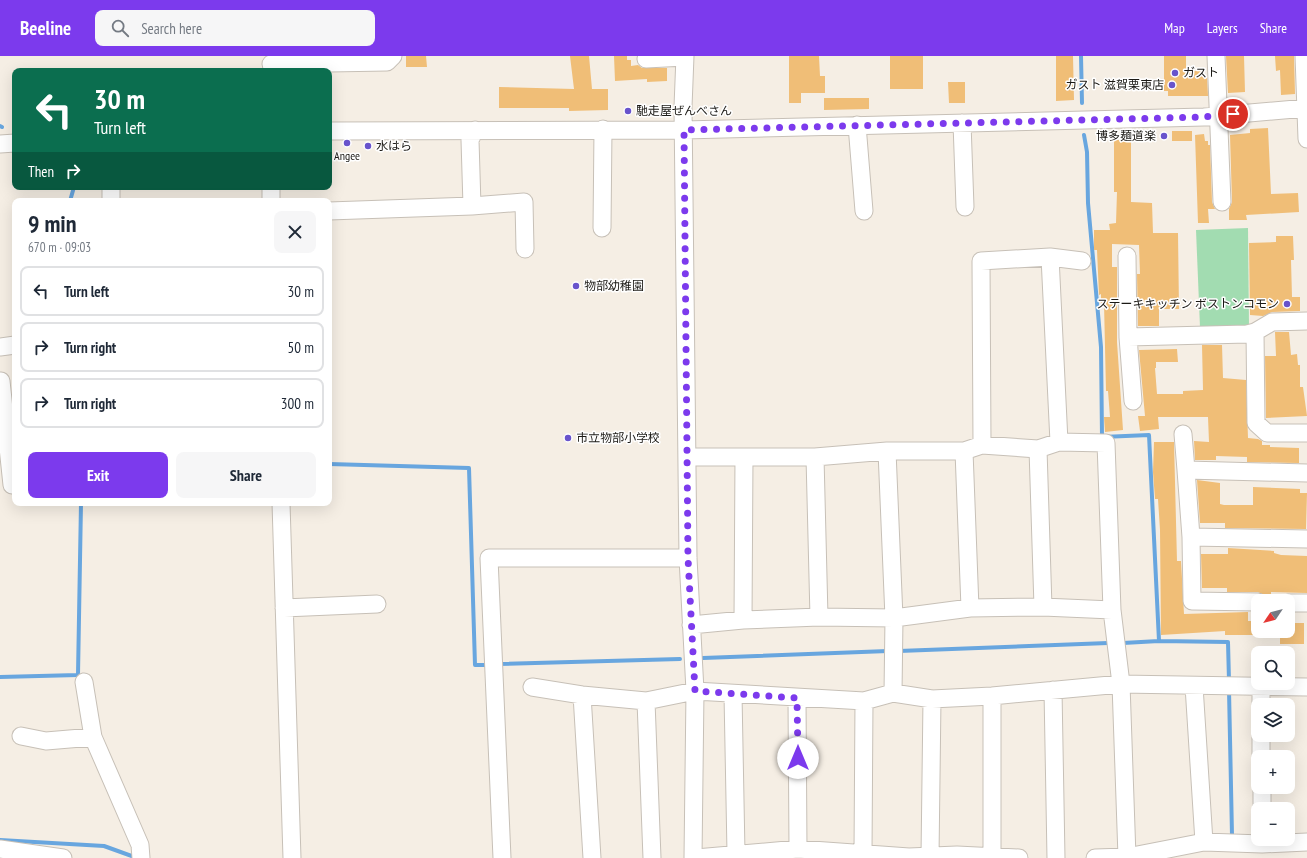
<!DOCTYPE html>
<meta charset="utf-8">
<style>
:root{--surface:#fff;--page:#f6f6f7;--text:#1f2937;--muted:#747a83;--line:#e0e1e3;--accent:#7c3aed}
body{margin:0;font-family:"PT Sans Narrow","Noto Sans JP",sans-serif;background:var(--page);color:var(--text);height:100vh;display:flex;flex-direction:column;font-size:15px;white-space:nowrap}
*{box-sizing:border-box;margin:0}
p{font-size:13px;color:var(--muted)}
.icon{flex:none;width:22px;height:22px;fill:none;stroke:currentColor;stroke-width:2;stroke-linecap:round;stroke-linejoin:round}
.map{position:relative;flex:1;overflow:hidden}
.side{position:absolute;left:12px;top:142px;width:320px;height:308px;display:flex;flex-direction:column;background:var(--surface);border-radius:8px;box-shadow:0 4px 16px #0002}
.side>*{flex:none}
.guide{position:absolute;left:12px;top:12px;width:320px;height:122px;border-radius:8px;box-shadow:0 4px 16px #0002;background:#0b6e4f;color:#fff;overflow:hidden}
.needle{width:26px;rotate:235deg}
.buttons{position:absolute;left:1251px;top:538px;display:grid;gap:8px}
.buttons a{display:grid;place-items:center;width:44px;height:44px;border-radius:8px;background:var(--surface);box-shadow:0 4px 16px #0002;font-size:20px}
.pin{position:absolute;display:grid;place-items:center;width:34px;height:34px;color:#fff;margin:-17px;border:2px solid #fff;border-radius:50%;box-shadow:0 1px 4px #0007}
.me{position:absolute;width:44px;margin:-22px;rotate:0deg;stroke-linejoin:round;filter:drop-shadow(0 0 3px #0008)}
.turn{display:flex;align-items:center;gap:14px;height:84px;padding:0 16px;font-size:18px}
.turn .icon{width:52px;height:52px;stroke-width:2.5}
.turn b{display:block;font-size:28px;line-height:34px}
.then{display:flex;align-items:center;height:38px;padding:0 16px;background:#0003;gap:8px;font-size:15px}
.round{display:grid;place-items:center;flex:none;width:42px;height:42px;border-radius:8px;background:var(--page)}
.overview{display:flex;align-items:center;justify-content:space-between;height:68px;padding:0 16px}
h1{font-size:24px;font-weight:700;line-height:30px}
.primary-button{display:flex;gap:8px;margin-top:auto;padding:8px 16px}
.primary-button a{flex:1;height:46px;border-radius:8px;background:var(--accent);color:#fff;font-size:16px;font-weight:700;line-height:46px;text-align:center}
.primary-button a+a{background:var(--page);color:var(--text)}
ul{padding:0;list-style:none}
li{display:flex;align-items:center;gap:12px;height:50px;margin:0 8px 6px;padding:0 8px;border:2px solid var(--line);border-radius:8px}
li div{flex:1}
li b{display:block;font-size:15px}
li em{font-style:normal}
header{display:flex;align-items:center;gap:24px;box-sizing:border-box;height:56px;padding:0 20px;background:var(--accent);color:#fff}
header strong{font-size:19px}
nav{display:flex;gap:22px;margin-inline-start:auto;font-size:14px}
.search{width:280px;height:36px;background:var(--page);display:flex;align-items:center;gap:10px;box-sizing:border-box;padding:0 14px;border-radius:8px;color:var(--muted);font-size:15px}
.map>svg:first-child{display:block}
</style>
<header>
<strong>Beeline</strong>
<div class="search"><svg class="icon" aria-label="search" viewBox="0 0 24 24"><circle cx="10" cy="10" r="6"/><path d="M15 15l6 6"/></svg>Search here</div>
<nav><a>Map</a><a>Layers</a><a>Share</a></nav>
</header>
<div class="map">
<svg width="1307" height="802" viewBox="0 0 1307 802">
<rect width="100%" height="100%" fill="#f5eee4"/>
<path fill="#a2dcb1" d="M 1248,172 L 1249,271 L 1203,273 L 1200,271 L 1196,174 Z"/>
<g fill="none" stroke-linecap="round" stroke-linejoin="round">
<path stroke="#68a6df" stroke-width="4" d="M 1081,0 L 1082,47
M 0,70 L 2,71
M 1084,79 L 1087,96 L 1088,147 L 1101,291 L 1102,381 L 1149,379 L 1159,585
M 70,145 L 74,131
M 329,408 L 469,412 L 475,609 L 489,609
M 1123,587 L 1159,585 L 1228,586 L 1229,625
M 899,595 L 1108,587
M 703,602 L 888,595
M 498,608 L 680,603
M 0,621 L 78,619 L 81,447
M 1229,634 L 1232,779
M 0,784 L 104,790 L 137,802"/>
</g>
<path fill="#f0be77" d="M 406,0 L 426,0 L 427,11 L 406,11 Z
M 570,0 L 589,0 L 592,33 L 608,33 L 608,54 L 569,55 L 569,52 L 499,52 L 499,31 L 574,33 Z
M 614,0 L 627,0 L 627,4 L 631,4 L 631,10 L 638,9 L 642,12 L 667,12 L 667,25 L 647,26 L 647,23 L 615,25 Z
M 789,0 L 819,0 L 820,20 L 825,20 L 825,37 L 801,37 L 801,47 L 789,47 Z
M 890,0 L 923,0 L 923,33 L 890,33 Z
M 1056,0 L 1073,0 L 1074,44 L 1056,45 Z
M 1164,0 L 1186,0 L 1186,15 L 1203,15 L 1203,20 L 1207,20 L 1208,40 L 1168,40 L 1168,35 L 1164,35 Z
M 1226,0 L 1244,0 L 1245,36 L 1228,37 Z
M 1275,0 L 1294,0 L 1295,38 L 1281,39 L 1280,14 L 1276,15 Z
M 948,26 L 965,26 L 965,47 L 949,47 Z
M 824,42 L 869,42 L 869,53 L 824,54 Z
M 1268,72 L 1271,138 L 1298,137 L 1299,156 L 1246,159 L 1247,164 L 1229,164 L 1229,153 L 1232,146 L 1230,79 L 1250,77 L 1250,73 Z
M 1172,75 L 1192,75 L 1192,85 L 1172,85 Z
M 1204,78 L 1205,85 L 1208,85 L 1208,89 L 1210,89 L 1212,146 L 1215,153 L 1208,153 L 1209,167 L 1198,167 L 1195,79 Z
M 1114,84 L 1131,84 L 1131,146 L 1152,147 L 1153,177 L 1178,177 L 1179,253 L 1159,253 L 1159,270 L 1138,270 L 1137,218 L 1140,218 L 1139,189 L 1112,188 L 1112,211 L 1117,211 L 1117,286 L 1123,374 L 1105,376 L 1104,361 L 1110,361 L 1108,335 L 1106,335 L 1104,247 L 1101,247 L 1101,238 L 1099,239 L 1097,194 L 1094,194 L 1094,174 L 1110,174 L 1109,168 L 1116,167 L 1117,136 L 1114,136 Z
M 1276,180 L 1293,180 L 1294,204 L 1291,204 L 1292,241 L 1300,241 L 1300,255 L 1272,256 L 1263,260 L 1250,259 L 1249,187 L 1276,186 Z
M 1275,276 L 1289,276 L 1291,299 L 1297,298 L 1298,309 L 1300,309 L 1300,331 L 1303,331 L 1307,360 L 1266,362 L 1265,300 L 1276,300 Z
M 1202,289 L 1222,289 L 1223,322 L 1246,324 L 1248,382 L 1258,383 L 1262,385 L 1262,389 L 1270,389 L 1270,391 L 1299,392 L 1299,407 L 1247,406 L 1247,401 L 1216,400 L 1216,404 L 1195,404 L 1194,385 L 1209,386 L 1208,361 L 1158,361 L 1159,373 L 1140,375 L 1138,360 L 1145,360 L 1139,294 L 1177,293 L 1178,306 L 1156,306 L 1156,312 L 1155,312 L 1157,338 L 1183,338 L 1183,335 L 1203,334 Z
M 1154,386 L 1174,386 L 1177,505 L 1181,505 L 1184,558 L 1248,556 L 1248,565 L 1258,565 L 1258,579 L 1225,579 L 1225,575 L 1161,579 L 1160,474 L 1158,443 L 1155,443 L 1153,416 Z
M 1197,424 L 1220,427 L 1220,448 L 1224,449 L 1253,449 L 1253,431 L 1300,433 L 1300,437 L 1307,437 L 1306,473 L 1225,472 L 1225,467 L 1200,467 Z
M 1228,492 L 1274,495 L 1274,497 L 1281,499 L 1307,500 L 1307,537 L 1271,536 L 1271,538 L 1266,538 L 1266,540 L 1258,536 L 1227,536 L 1227,532 L 1202,532 L 1201,498 L 1228,498 Z
M 1288,567 L 1304,567 L 1304,588 L 1280,588 L 1280,575 L 1288,575 Z"/>
<g fill="none" stroke-linecap="round" stroke-linejoin="round">
<g stroke="#c7c0b7" stroke-width="19">
<path id="minor" d="M 685,0 L 683,51 L 688,502 L 695,635 L 693,802
M 1216,0 L 1222,146
M 1304,0 L 1307,83
M 646,3 L 685,1
M 271,8 L 387,6 L 393,0
M 962,67 L 965,151
M 857,69 L 864,155
M 329,75 L 684,74 L 1204,61 L 1307,52
M 0,88 L 15,87
M 111,131 L 111,145
M 271,145 L 271,131
M 472,150 L 524,146 L 525,193
M 329,155 L 472,150 L 470,84 L 475,74
M 602,172 L 603,73
M 1127,200 L 1128,281
M 1050,201 L 1059,386
M 1307,265 L 1272,266 L 1255,276 L 1256,367 L 1267,377 L 1307,377
M 0,291 L 15,289
M 1,325 L 12,429
M 1133,345 L 1128,281 L 1247,278 L 1255,276
M 1183,378 L 1186,414
M 982,389 L 981,205 L 1050,201 L 1082,205
M 1038,393 L 1043,551
M 887,395 L 894,562 L 893,637
M 964,395 L 970,552
M 688,401 L 815,401 L 887,395 L 964,395 L 982,389 L 1038,393 L 1059,386 L 1106,387 L 1112,554 L 1121,628 L 1127,801
M 815,401 L 819,561
M 281,447 L 292,802
M 1191,481 L 1307,483
M 1258,546 L 1192,545 L 1191,481 L 1186,414 L 1307,417
M 1288,547 L 1307,547
M 284,552 L 377,548
M 743,564 L 744,401
M 691,569 L 743,564 L 819,561 L 894,562 L 970,552 L 1043,551 L 1112,554
M 84,626 L 93,681 L 140,789 L 141,802
M 1194,630 L 1204,786
M 532,631 L 582,639 L 646,645 L 695,635 L 864,645 L 893,637 L 932,643 L 992,640 L 1121,628 L 1307,631
M 1261,631 L 1261,649
M 1053,634 L 1056,802
M 733,638 L 736,797
M 582,639 L 592,802
M 797,642 L 798,793
M 646,645 L 652,802
M 1261,679 L 1261,701
M 21,680 L 46,685 L 93,681
M 1262,731 L 1262,753
M 0,793 L 63,802
M 863,798 L 864,645
M 930,801 L 932,643
M 992,801 L 992,640
M 502,802 L 489,502 L 688,502
M 696,802 L 798,793 L 909,801 L 957,799 L 1019,802
M 1095,802 L 1127,801 L 1204,786 L 1262,788 L 1307,786"/>
</g>
<use href="#minor" stroke="#fff" stroke-width="17"/>
</g>
<g fill="none" stroke-linecap="round" stroke-linejoin="round">
<path stroke="#7c3aed" stroke-width="7" stroke-dasharray="0 12.6" d="M 798,702 L 797,642 L 695,635 L 688,502 L 684,74 L 1204,61 L 1233,58"/>
</g>
<g fill="#6853cc" stroke="#fff" stroke-width="1.5">
<circle cx="1175" cy="17" r="4"/>
<circle cx="1172" cy="29" r="4"/>
<circle cx="628" cy="55" r="4"/>
<circle cx="1164" cy="80" r="4"/>
<circle cx="347" cy="87" r="4"/>
<circle cx="368" cy="90" r="4"/>
<circle cx="576" cy="230" r="4"/>
<circle cx="1287" cy="248" r="4"/>
<circle cx="568" cy="382" r="4"/>
</g>
<g text-anchor="middle" stroke-width="3" stroke-linejoin="round" paint-order="stroke">
<g font-size="12" fill="#1b1915" stroke="#fff" text-anchor="start">
<text x="1183" y="21">ガスト</text>
<text x="1164" y="33" text-anchor="end">ガスト 滋賀栗東店</text>
<text x="636" y="59">馳走屋ぜんべさん</text>
<text x="1156" y="84" text-anchor="end">博多麺道楽</text>
<text x="376" y="94">水はら</text>
<text x="347" y="104" text-anchor="middle">Angee</text>
<text x="584" y="234">物部幼稚園</text>
<text x="1279" y="252" text-anchor="end">ステーキキッチン ボストンコモン</text>
<text x="576" y="386">市立物部小学校</text>
</g>
</g>
</svg>
<div class="buttons">
<a><svg class="needle" viewBox="-14 -14 28 28"><path d="M0-13l5 13h-10z" fill="#e53935"/><path d="M0 13l5-13h-10z" fill="#747a83"/></svg></a>
<a><svg class="icon" aria-label="search" viewBox="0 0 24 24"><circle cx="10" cy="10" r="6"/><path d="M15 15l6 6"/></svg></a>
<a><svg class="icon" aria-label="layers" viewBox="0 0 24 24"><path d="M12 4l9 5-9 5-9-5zM3 14l9 5 9-5"/></svg></a>
<a>+</a>
<a>−</a>
</div>
<div class="pin" style="left:1233px;top:58px;background:#d93025"><svg class="icon" aria-label="arrive" viewBox="0 0 24 24"><path d="M6 21V4h12l-3 4 3 4H6"/></svg></div>
<svg class="me" style="left:798px;top:702px" viewBox="-20 -20 40 40"><circle r="19" fill="#fff"/><path d="M0-13L10 11 0 6-10 11z" fill="#7c3aed"/></svg>
<div class="guide">
<div class="turn"><svg class="icon" aria-label="left" viewBox="0 0 24 24"><path d="M17 20v-9H6M10 6l-5 5 5 5"/></svg><div><b>30 m</b>Turn left</div></div>
<div class="then">Then<svg class="icon" aria-label="right" viewBox="0 0 24 24"><path d="M7 20v-9h11M14 6l5 5-5 5"/></svg></div>
</div>
<section class="side">
<div class="overview"><div><h1>9 min</h1><p>670 m · 09:03</p></div><a class="round"><svg class="icon" aria-label="close" viewBox="0 0 24 24"><path d="M6 6l12 12M18 6L6 18"/></svg></a></div>
<ul>
<li><svg class="icon" aria-label="left" viewBox="0 0 24 24"><path d="M17 20v-9H6M10 6l-5 5 5 5"/></svg><div><b>Turn left</b></div><em>30 m</em></li>
<li><svg class="icon" aria-label="right" viewBox="0 0 24 24"><path d="M7 20v-9h11M14 6l5 5-5 5"/></svg><div><b>Turn right</b></div><em>50 m</em></li>
<li><svg class="icon" aria-label="right" viewBox="0 0 24 24"><path d="M7 20v-9h11M14 6l5 5-5 5"/></svg><div><b>Turn right</b></div><em>300 m</em></li>
</ul>
<div class="primary-button"><a>Exit</a><a>Share</a></div>
</section>
</div>
